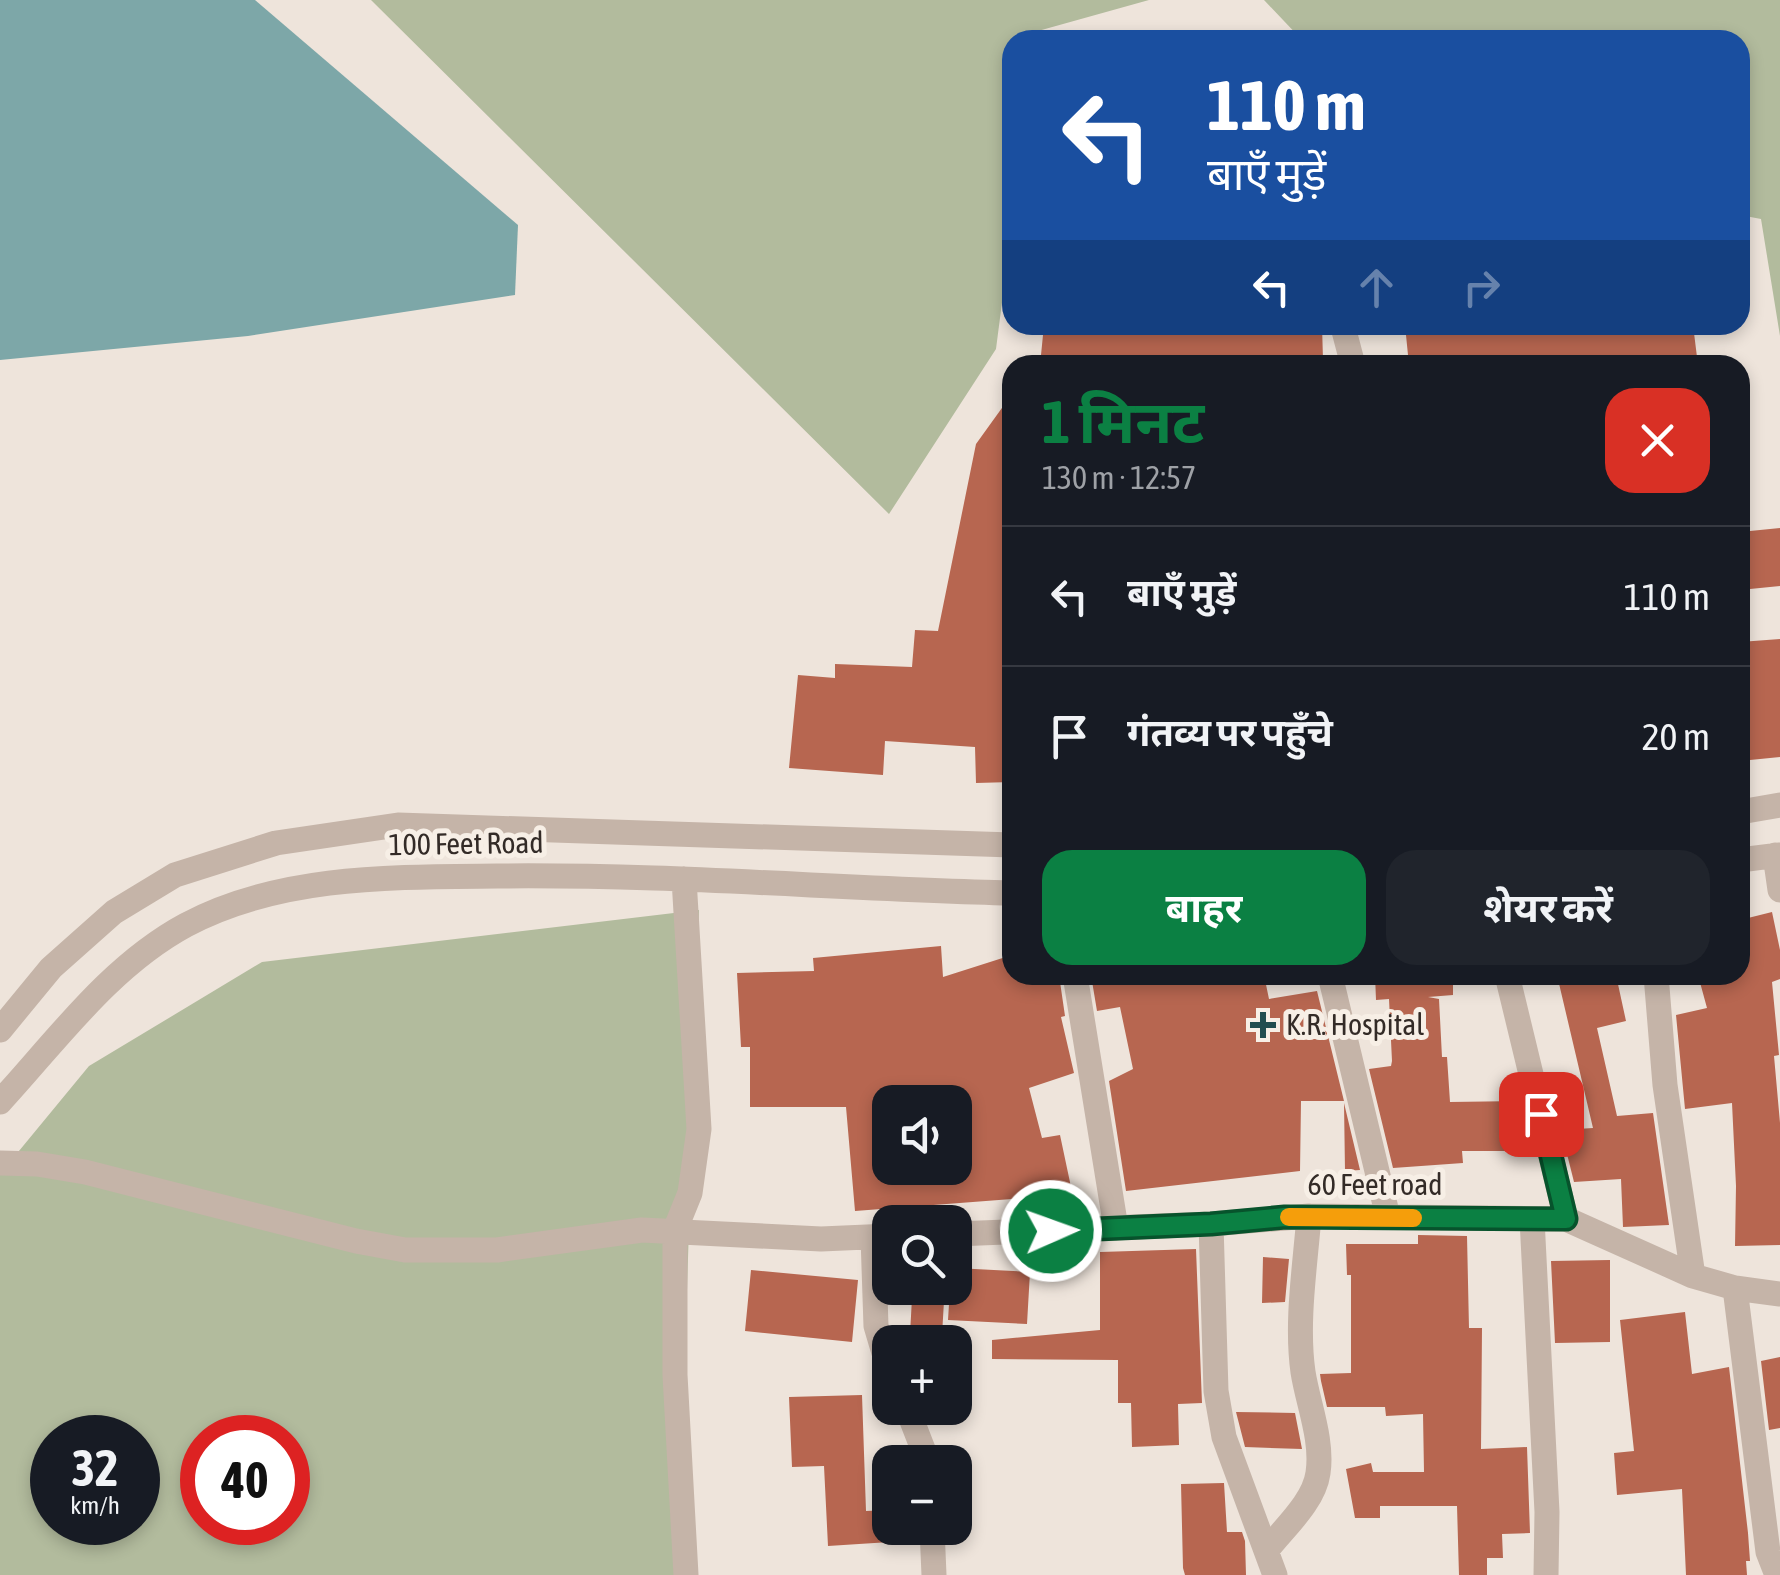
<!DOCTYPE html>
<html lang="hi">
<meta charset="utf-8">
<style>
:root{--surface:#171b24;--page:#20242c;--text:#f1f3f6;--muted:#9ea1a6;--line:#363941;--accent:#0b8043}
body{margin:0;font-family:"Asap Condensed","Noto Sans Devanagari",sans-serif;background:var(--page);color:var(--text);height:100vh;display:flex;flex-direction:column;font-size:38px;white-space:nowrap}
*{box-sizing:border-box;margin:0}
p{font-size:32px;color:var(--muted)}
.icon{flex:none;width:55px;height:55px;fill:none;stroke:currentColor;stroke-width:2;stroke-linecap:round;stroke-linejoin:round}
.map{position:relative;flex:1;overflow:hidden}
.panel{position:absolute;left:1002px;top:355px;width:748px;height:630px;display:flex;flex-direction:column;background:var(--surface);border-radius:30px;box-shadow:0 5px 15px #0003}
.panel>*{flex:none}
.top-card{position:absolute;left:1002px;top:30px;width:748px;height:305px;border-radius:30px;box-shadow:0 5px 15px #0003;background:#1a4fa0;color:#fff;overflow:hidden}
.buttons{position:absolute;left:872px;top:1085px;display:grid;gap:20px}
.buttons a{display:grid;place-items:center;width:100px;height:100px;border-radius:20px;background:var(--surface);box-shadow:0 5px 15px #0003;font-size:50px}
.speed{position:absolute;left:30px;top:1415px;display:flex;gap:20px;font-size:50px;font-weight:700;text-align:center}
.speed>*{display:grid;place-content:center;width:130px;height:130px;border-radius:50%;background:var(--surface);box-shadow:0 5px 15px #0003;line-height:1}
.speed small{font-size:25px;font-weight:400}
.speed .limit{border:15px solid #d22;background:#fff;color:#111}
.pin{position:absolute;display:grid;place-items:center;width:85px;height:85px;color:#fff;margin:-42px;border-radius:20px;box-shadow:0 5px 15px #0006}
.me{position:absolute;width:110px;margin:-55px;rotate:88deg;stroke-linejoin:round;filter:drop-shadow(0 0 8px #0008)}
.turn{display:flex;align-items:center;gap:35px;height:210px;padding:0 40px;font-size:45px}
.turn .icon{width:130px;height:130px;stroke-width:2.5}
.turn b{display:block;font-size:70px;line-height:85px}
.lanes{display:flex;align-items:center;height:95px;padding:0 40px;background:#0003;justify-content:center;gap:50px;direction:ltr}
.lanes .off{opacity:.35}
.round{display:grid;place-items:center;flex:none;width:105px;height:105px;border-radius:30px;background:var(--page)}
.summary{display:flex;align-items:center;justify-content:space-between;height:170px;padding:0 40px}
h1{font-size:60px;font-weight:700;line-height:75px;color:var(--accent)}
.primary-button{display:flex;gap:20px;margin-top:auto;padding:20px 40px}
.primary-button a{flex:1;height:115px;border-radius:30px;background:var(--accent);color:#fff;font-size:40px;font-weight:700;line-height:115px;text-align:center}
.primary-button a+a{background:var(--page);color:var(--text)}
ul{padding:0;list-style:none}
li{display:flex;align-items:center;gap:30px;height:140px;padding:0 40px;border-top:2px solid var(--line)}
li div{flex:1}
li b{display:block;font-size:38px}
li em{font-style:normal}
.map>svg:first-child{display:block}
</style>
<div class="map">
<svg width="1780" height="1575" viewBox="0 0 1780 1575">
<rect width="100%" height="100%" fill="#eee4db"/>
<path fill="#b2bb9d" fill-rule="evenodd" d="M 371,0 L 1149,0 L 1038,31 L 1037,40 L 1012,40 L 1012,225 L 996,349 L 889,514 Z
M 1264,0 L 1780,0 L 1780,336 L 1761,219 L 1740,215 L 1740,40 L 1302,40 Z
M 699,910 L 678,1575 L 0,1575 L 0,1174 L 89,1066 L 262,962 ZM 52,1438 L 138,1438 L 138,1522 L 52,1522 ZM 202,1438 L 288,1438 L 288,1522 L 202,1522 Z"/>
<path fill="#7da7a8" d="M 0,0 L 255,0 L 518,225 L 515,295 L 248,336 L 0,360 Z"/>
<path fill="#b76650" fill-rule="evenodd" d="M 1044,325 L 1322,325 L 1323,360 L 1268,362 L 1269,365 L 1040,365 Z
M 1405,325 L 1693,325 L 1698,365 L 1409,365 Z
M 1012,394 L 1012,782 L 976,783 L 975,747 L 885,741 L 883,775 L 789,768 L 798,675 L 835,678 L 835,664 L 912,667 L 915,630 L 938,631 L 976,444 Z
M 1780,528 L 1780,586 L 1740,590 L 1740,532 Z
M 1780,639 L 1780,757 L 1740,761 L 1740,642 Z
M 1772,912 L 1780,950 L 1780,979 L 1772,982 L 1779,1055 L 1774,1056 L 1780,1123 L 1780,1245 L 1735,1246 L 1736,1186 L 1732,1103 L 1685,1109 L 1676,1015 L 1707,1008 L 1698,975 L 1740,975 L 1740,920 Z
M 941,946 L 943,977 L 1012,955 L 1012,975 L 1059,975 L 1065,1016 L 1061,1017 L 1074,1073 L 1029,1088 L 1042,1138 L 1060,1135 L 1071,1187 L 1012,1199 L 855,1211 L 846,1107 L 750,1107 L 750,1047 L 741,1047 L 737,973 L 814,971 L 813,958 ZM 890,1102 L 955,1102 L 955,1168 L 890,1168 Z
M 1091,975 L 1264,975 L 1269,999 L 1317,991 L 1344,1101 L 1301,1101 L 1300,1171 L 1126,1191 L 1109,1081 L 1133,1069 L 1120,1007 L 1097,1011 Z
M 1375,975 L 1453,975 L 1453,995 L 1428,997 L 1439,999 L 1442,1057 L 1447,1057 L 1450,1102 L 1521,1101 L 1524,1151 L 1462,1151 L 1463,1163 L 1393,1168 L 1369,1069 L 1391,1066 L 1392,1061 L 1389,999 L 1376,1000 Z
M 1557,975 L 1616,975 L 1626,1021 L 1597,1028 L 1617,1116 L 1653,1113 L 1669,1225 L 1623,1227 L 1621,1179 L 1574,1182 L 1561,1130 L 1593,1128 Z
M 1344,1103 L 1360,1170 L 1345,1171 Z
M 1418,1235 L 1467,1236 L 1469,1328 L 1482,1328 L 1481,1449 L 1527,1447 L 1530,1533 L 1502,1534 L 1503,1558 L 1487,1558 L 1487,1575 L 1459,1575 L 1457,1506 L 1380,1506 L 1380,1518 L 1355,1518 L 1346,1469 L 1371,1463 L 1373,1472 L 1424,1472 L 1423,1414 L 1386,1416 L 1385,1407 L 1327,1407 L 1321,1381 L 1320,1374 L 1351,1373 L 1351,1275 L 1347,1275 L 1346,1244 L 1418,1244 Z
M 1196,1249 L 1202,1403 L 1178,1404 L 1179,1445 L 1132,1447 L 1131,1403 L 1118,1403 L 1118,1360 L 992,1359 L 992,1340 L 1100,1330 L 1100,1252 Z
M 1263,1257 L 1289,1259 L 1285,1302 L 1262,1303 Z
M 1610,1260 L 1610,1342 L 1555,1343 L 1551,1261 Z
M 955,1268 L 1030,1272 L 1027,1324 L 948,1320 L 950,1288 L 955,1288 Z
M 751,1270 L 858,1280 L 852,1342 L 745,1331 Z
M 912,1298 L 944,1301 L 942,1335 L 910,1334 Z
M 1685,1312 L 1692,1374 L 1729,1367 L 1748,1533 L 1750,1561 L 1746,1561 L 1747,1575 L 1686,1575 L 1682,1489 L 1617,1495 L 1614,1453 L 1634,1451 L 1620,1320 Z
M 1780,1357 L 1780,1428 L 1769,1430 L 1761,1361 Z
M 862,1395 L 866,1511 L 890,1510 L 890,1542 L 828,1546 L 824,1466 L 792,1467 L 789,1397 Z
M 1236,1412 L 1295,1413 L 1302,1449 L 1245,1447 Z
M 1224,1483 L 1227,1532 L 1242,1532 L 1245,1541 L 1246,1575 L 1185,1575 L 1183,1568 L 1181,1484 Z"/>
<g fill="none" stroke-linecap="round" stroke-linejoin="round">
<path stroke="#c5b4a8" stroke-width="25" d="M 1343,327 L 1353,365
M 1740,812 L 1780,805
M 1775,855 L 1780,890
M 1740,860 L 1780,855
M 684,879 L 699,1129 L 690,1193 L 675,1230 L 675,1375 L 686,1575
M 1075,975 L 1116,1228
M 1330,975 L 1388,1217
M 1507,975 L 1566,1219
M 1656,975 L 1665,1085 L 1693,1276
M 0,1030 L 51,968 L 114,912 L 175,875 L 276,843 L 398,825 L 1012,845
M 0,1102 C 57,1040 110,966 186,925 C 280,875 393,877 497,876 C 669,874 841,889 1012,893
M 0,1163 L 37,1164 L 85,1172 L 356,1241 L 405,1250 L 497,1250 L 642,1230 L 821,1239 L 890,1236
M 1532,1219 L 1547,1512 L 1546,1575
M 1211,1224 L 1216,1391 L 1224,1437 L 1275,1575
M 955,1234 L 1211,1224 L 1309,1216 L 1566,1219 L 1693,1276 L 1735,1288 L 1780,1294
M 873,1237 L 876,1326 L 890,1373
M 1735,1288 L 1768,1552 L 1777,1575
M 907,1408 L 928,1462
M 932,1528 L 934,1575
M 1267,1550 C 1284,1528 1314,1502 1318,1473 C 1323,1440 1308,1404 1303,1372 C 1296,1322 1305,1267 1309,1216"/>
</g>
<g fill="none" stroke-linecap="round" stroke-linejoin="round">
<g stroke="#07532c" stroke-width="25">
<path id="route" d="M 1051,1231 L 1211,1224 L 1285,1217 L 1566,1219 L 1541,1114"/>
</g>
<use href="#route" stroke="#0b8043" stroke-width="18"/>
<path stroke="#f59e0b" stroke-width="18" d="M 1289,1217 L 1413,1218"/>
</g>
<path fill="#224d4f" stroke="#f7efe6" stroke-width="4" d="M1258 1010h10v10h10v10h-10v10h-10v-10h-10v-10h10z"/>
<g text-anchor="middle" stroke-width="10" stroke-linejoin="round" paint-order="stroke">
<g font-size="30" fill="#332b27" stroke="#f7efe6">
<text transform="translate(466 844) rotate(-1)" y="10">100 Feet Road</text>
<text x="1375" y="1195">60 Feet road</text>
</g>
<g font-size="30" fill="#332b27" stroke="#f7efe6" text-anchor="start">
<text x="1286" y="1035">K.R. Hospital</text>
</g>
</g>
</svg>
<div class="buttons">
<a><svg class="icon" aria-label="sound" viewBox="0 0 24 24"><path d="M4 9h4l5-4v14l-5-4H4zM17 9q2 3 0 6"/></svg></a>
<a><svg class="icon" aria-label="search" viewBox="0 0 24 24"><circle cx="10" cy="10" r="6"/><path d="M15 15l6 6"/></svg></a>
<a>+</a>
<a>−</a>
</div>
<div class="speed"><div>32<small>km/h</small></div><div class="limit">40</div></div>
<div class="pin" style="left:1541px;top:1114px;background:#d93025"><svg class="icon" aria-label="arrive" viewBox="0 0 24 24"><path d="M6 21V4h12l-3 4 3 4H6"/></svg></div>
<svg class="me" style="left:1051px;top:1231px" viewBox="-20 -20 40 40"><circle r="17" fill="#0b8043" stroke="#fff" stroke-width="3"/><path d="M0-11L8 9 0 5-8 9z" fill="#fff"/></svg>
<div class="top-card">
<div class="turn"><svg class="icon" aria-label="left" viewBox="0 0 24 24"><path d="M17 20v-9H6M10 6l-5 5 5 5"/></svg><div><b>110 m</b>बाएँ मुड़ें</div></div>
<div class="lanes"><svg class="icon" aria-label="left" viewBox="0 0 24 24"><path d="M17 20v-9H6M10 6l-5 5 5 5"/></svg><svg class="icon off" aria-label="ahead" viewBox="0 0 24 24"><path d="M12 20V5M6 11l6-6 6 6"/></svg><svg class="icon off" aria-label="right" viewBox="0 0 24 24"><path d="M7 20v-9h11M14 6l5 5-5 5"/></svg></div>
</div>
<section class="panel">
<div class="summary"><div><h1>1 मिनट</h1><p>130 m · 12:57</p></div><a class="round" style="background:#d93025;color:#fff"><svg class="icon" aria-label="close" viewBox="0 0 24 24"><path d="M6 6l12 12M18 6L6 18"/></svg></a></div>
<ul>
<li><svg class="icon" aria-label="left" viewBox="0 0 24 24"><path d="M17 20v-9H6M10 6l-5 5 5 5"/></svg><div><b>बाएँ मुड़ें</b></div><em>110 m</em></li>
<li><svg class="icon" aria-label="arrive" viewBox="0 0 24 24"><path d="M6 21V4h12l-3 4 3 4H6"/></svg><div><b>गंतव्य पर पहुँचे</b></div><em>20 m</em></li>
</ul>
<div class="primary-button"><a>बाहर</a><a>शेयर करें</a></div>
</section>
</div>
